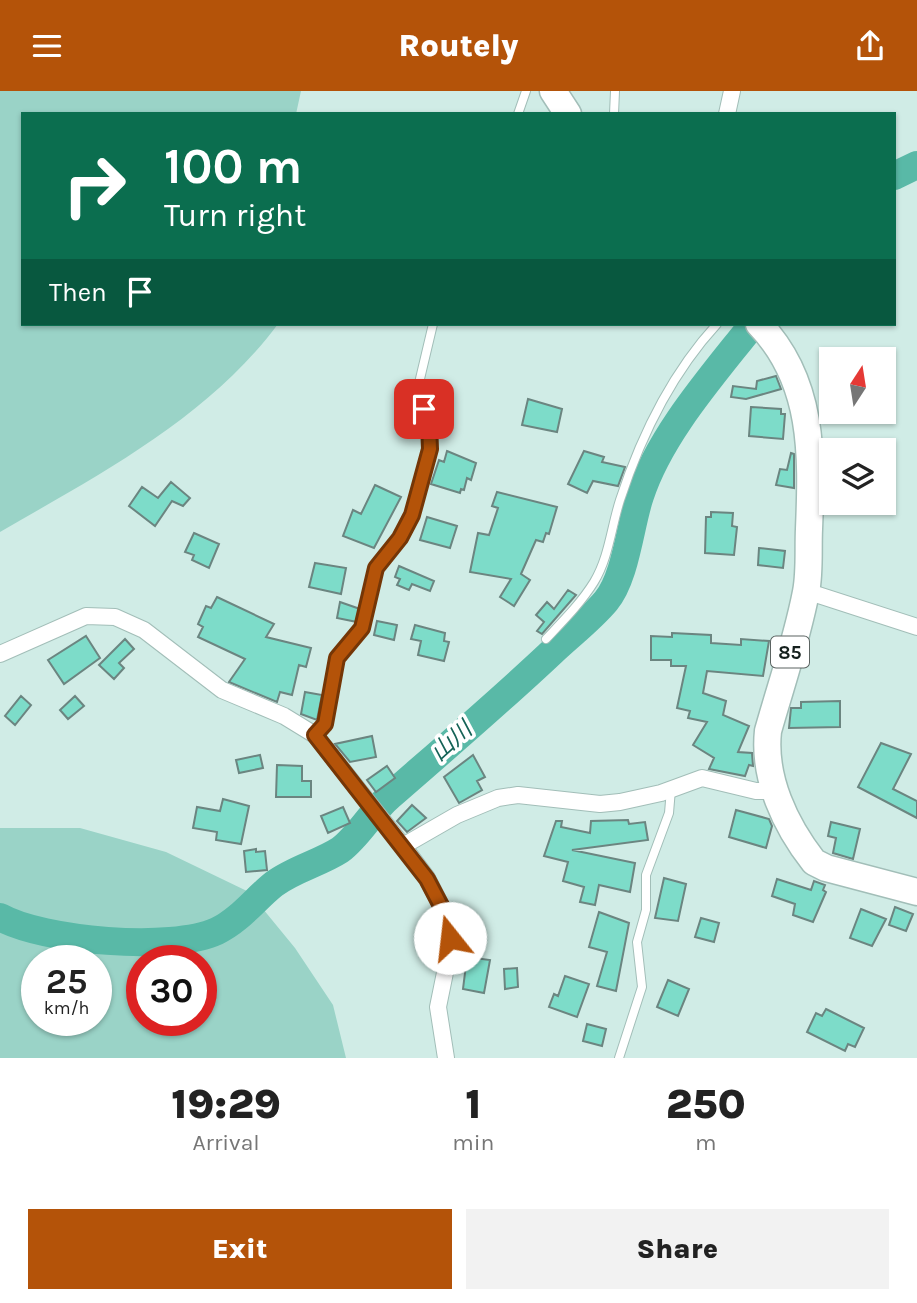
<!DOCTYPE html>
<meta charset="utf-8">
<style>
:root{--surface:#fff;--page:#f2f2f2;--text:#222;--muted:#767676;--accent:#b45309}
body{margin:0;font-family:Karla,"Noto Sans JP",sans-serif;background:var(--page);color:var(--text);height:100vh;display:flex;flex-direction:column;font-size:26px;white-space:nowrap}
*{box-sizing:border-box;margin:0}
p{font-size:23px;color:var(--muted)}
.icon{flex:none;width:38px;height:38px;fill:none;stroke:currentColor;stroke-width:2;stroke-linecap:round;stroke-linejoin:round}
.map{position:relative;height:967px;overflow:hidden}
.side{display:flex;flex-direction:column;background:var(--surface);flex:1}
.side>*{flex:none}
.hud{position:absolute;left:21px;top:21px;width:875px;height:214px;border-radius:0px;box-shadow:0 2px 5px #0004;background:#0b6e4f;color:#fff;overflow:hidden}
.needle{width:46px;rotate:12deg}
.buttons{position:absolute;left:819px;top:256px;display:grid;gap:14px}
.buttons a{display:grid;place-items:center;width:77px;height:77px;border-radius:0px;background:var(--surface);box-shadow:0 2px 5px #0004;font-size:35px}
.speed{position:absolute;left:21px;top:854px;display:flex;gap:14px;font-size:35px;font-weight:700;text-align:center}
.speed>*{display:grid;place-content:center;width:91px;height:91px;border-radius:50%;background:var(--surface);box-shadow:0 2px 5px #0004;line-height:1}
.speed small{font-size:18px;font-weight:400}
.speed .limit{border:10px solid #d22;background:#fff;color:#111}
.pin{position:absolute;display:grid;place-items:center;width:60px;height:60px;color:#fff;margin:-30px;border-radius:14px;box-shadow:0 4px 10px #0006}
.me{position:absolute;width:77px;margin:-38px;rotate:344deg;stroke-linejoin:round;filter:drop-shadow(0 0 5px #0008)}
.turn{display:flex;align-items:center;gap:24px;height:147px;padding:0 28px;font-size:32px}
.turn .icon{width:91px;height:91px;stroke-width:2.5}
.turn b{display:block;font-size:49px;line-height:60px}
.then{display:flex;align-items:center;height:66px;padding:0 28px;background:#0003;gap:14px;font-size:26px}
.eta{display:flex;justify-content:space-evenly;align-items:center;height:119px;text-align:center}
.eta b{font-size:42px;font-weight:800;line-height:49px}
.primary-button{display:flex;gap:14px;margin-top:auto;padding:14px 28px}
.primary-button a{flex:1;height:80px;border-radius:0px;background:var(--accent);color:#fff;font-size:28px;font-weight:800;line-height:80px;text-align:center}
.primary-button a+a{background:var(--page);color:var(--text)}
header{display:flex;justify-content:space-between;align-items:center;height:91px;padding:0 28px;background:var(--accent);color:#fff;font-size:32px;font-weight:800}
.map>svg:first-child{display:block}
</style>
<header><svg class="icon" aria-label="menu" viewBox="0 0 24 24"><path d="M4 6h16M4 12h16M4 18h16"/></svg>Routely<svg class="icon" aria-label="share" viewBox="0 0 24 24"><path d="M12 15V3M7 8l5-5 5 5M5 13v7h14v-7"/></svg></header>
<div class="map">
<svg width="917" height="967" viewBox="0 0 917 967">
<rect width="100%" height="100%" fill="#d0ece6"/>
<path fill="#9ad3c7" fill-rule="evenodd" d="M 0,0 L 301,0 L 296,23 L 23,23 L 23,233 L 278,233 C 208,327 100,383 0,441 Z
M 0,737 L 80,737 L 166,761 L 249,801 L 295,857 L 333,914 L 346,967 L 0,967 ZM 37,870 L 96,870 L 96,929 L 37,929 ZM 142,870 L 201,870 L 201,929 L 142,929 Z"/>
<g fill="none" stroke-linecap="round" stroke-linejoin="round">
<path stroke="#59b9a7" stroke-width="28" d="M 894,85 L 917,74
M 0,826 C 42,850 172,861 217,840 C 240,829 255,808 274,793 C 294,778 320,772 340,759 C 359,745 372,720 390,705 C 445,657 500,610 552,561 C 570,544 591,528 606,510 C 626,486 630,434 640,405 C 660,343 714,283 753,233"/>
</g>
<path fill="#7ddcc9" stroke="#6b8580" stroke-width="2" d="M 776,285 L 781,298 L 746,308 L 731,306 L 733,295 L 756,298 L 757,290 Z
M 528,308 L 562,318 L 557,341 L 522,334 Z
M 751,316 L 781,318 L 781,323 L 785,323 L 783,348 L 749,345 Z
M 447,360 L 476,372 L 471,389 L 467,387 L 464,399 L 461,398 L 460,402 L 431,393 L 439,369 L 444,371 Z
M 584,360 L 604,366 L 602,371 L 625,376 L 618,395 L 593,390 L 587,402 L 568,393 Z
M 791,362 L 794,363 L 794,397 L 776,394 L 780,378 L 787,379 Z
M 171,391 L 190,407 L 183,415 L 172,410 L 155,435 L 129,415 L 142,396 L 158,407 Z
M 375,394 L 401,406 L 374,457 L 343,445 L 353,419 L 361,423 Z
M 497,401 L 557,416 L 549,443 L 546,442 L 543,451 L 536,449 L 521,483 L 530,489 L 514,515 L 500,506 L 511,488 L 470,481 L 478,442 L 489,444 L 498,417 L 492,415 Z
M 711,421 L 733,422 L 732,435 L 737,436 L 734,464 L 705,462 L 706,426 L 711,426 Z
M 427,426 L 457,435 L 450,457 L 420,449 Z
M 194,442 L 219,453 L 209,477 L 192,469 L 194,464 L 185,461 Z
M 759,457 L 785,460 L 783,477 L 758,474 Z
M 315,472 L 346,477 L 341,503 L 309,496 Z
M 399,475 L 434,490 L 430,500 L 412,493 L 409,499 L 397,494 L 400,488 L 395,486 Z
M 568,499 L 576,504 L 542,543 L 537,540 L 544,531 L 536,524 L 547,511 L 554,518 Z
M 217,506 L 274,533 L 266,546 L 311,557 L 306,576 L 299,574 L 292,604 L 280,601 L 277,611 L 229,591 L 245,568 L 198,546 L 203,536 L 198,533 L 206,515 L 211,517 Z
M 340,511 L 360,518 L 357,531 L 337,527 Z
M 377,530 L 397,534 L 394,549 L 374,544 Z
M 415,534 L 445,542 L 444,550 L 449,551 L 444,570 L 418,564 L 421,550 L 411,548 Z
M 672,542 L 711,544 L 711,552 L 741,554 L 741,548 L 769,550 L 763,585 L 707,580 L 703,602 L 726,610 L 723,624 L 749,635 L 738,661 L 752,662 L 753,675 L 749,674 L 745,685 L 709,678 L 714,667 L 693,654 L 707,631 L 688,627 L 690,620 L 677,617 L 686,575 L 671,575 L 671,569 L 651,569 L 651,545 L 672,546 Z
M 86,545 L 100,567 L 64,593 L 48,569 Z
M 125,548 L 134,558 L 119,572 L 124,577 L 114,588 L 99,574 Z
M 305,601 L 322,604 L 317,629 L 301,623 Z
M 21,605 L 31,614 L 15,634 L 5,625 Z
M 75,605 L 84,615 L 68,628 L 60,619 Z
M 840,610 L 840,636 L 789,637 L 791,617 L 801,617 L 801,611 Z
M 372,645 L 376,666 L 350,671 L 335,653 Z
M 881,652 L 911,663 L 893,698 L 917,710 L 917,727 L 858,696 Z
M 260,664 L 263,677 L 239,682 L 236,669 Z
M 473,664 L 485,686 L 477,690 L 482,699 L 459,712 L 444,686 Z
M 277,674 L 302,675 L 302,690 L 311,690 L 311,706 L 276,706 Z
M 387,675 L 395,687 L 376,701 L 367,689 Z
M 223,708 L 249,715 L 241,753 L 216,749 L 217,741 L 193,737 L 197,716 L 220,720 Z
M 412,714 L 426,727 L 407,741 L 397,730 Z
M 343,716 L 350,732 L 328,742 L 321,725 Z
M 736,719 L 769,728 L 772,735 L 766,757 L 729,746 Z
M 628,729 L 629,733 L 645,731 L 648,749 L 572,759 L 635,772 L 630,801 L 599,794 L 595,814 L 580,811 L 584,796 L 563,790 L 568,771 L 544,765 L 556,730 L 562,730 L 561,736 L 590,742 L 591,730 Z
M 831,731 L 860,738 L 853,768 L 833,762 L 836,747 L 828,745 Z
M 256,758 L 256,761 L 265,760 L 267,779 L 246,781 L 244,760 Z
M 664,787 L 686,793 L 678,830 L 655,827 Z
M 777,788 L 811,799 L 814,790 L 825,794 L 823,799 L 826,801 L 813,831 L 793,824 L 795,813 L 772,805 Z
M 895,816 L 913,823 L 906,840 L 889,834 Z
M 861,818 L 886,828 L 872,855 L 850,847 Z
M 599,821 L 629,832 L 616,900 L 597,895 L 607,861 L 589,856 Z
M 701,827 L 719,832 L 714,851 L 695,846 Z
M 467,866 L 490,869 L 484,902 L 463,898 Z
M 517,877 L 518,896 L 505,898 L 504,878 Z
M 565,885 L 589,893 L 577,926 L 549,916 L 554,903 L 558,905 Z
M 668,889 L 689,898 L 678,925 L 657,916 Z
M 826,918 L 864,937 L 855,956 L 848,953 L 845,960 L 807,941 L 816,922 L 822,925 Z
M 587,933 L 606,938 L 602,955 L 583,950 Z"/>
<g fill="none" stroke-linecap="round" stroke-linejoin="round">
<g stroke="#a2beb8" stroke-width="10">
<path id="service" d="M 518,23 L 526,0
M 614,23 L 615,0
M 546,548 C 563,530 581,512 594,491 C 609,466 611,437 620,409 C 641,345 671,283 717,233
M 315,644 L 325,633 L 337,567 L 362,537 L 376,477 L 405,439 L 426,375 L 430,343 L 419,306 L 419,292 L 433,233
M 619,967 L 642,896 L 637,851 L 646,819 L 646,784 L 669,722 L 671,698"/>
</g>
<g stroke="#a2beb8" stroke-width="18">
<path id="minor" d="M 727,23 L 732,0
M 806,500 L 917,536
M 0,563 L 86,525 L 115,526 L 144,539 L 222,599 L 284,625 L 315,644 L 403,755 L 427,787 L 450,832 L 449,862 L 438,916 L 446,967
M 403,755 L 457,724 L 498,707 L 518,704 L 600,713 L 620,711 L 661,702 L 702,687 L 756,700 L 774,700"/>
</g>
<g stroke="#a2beb8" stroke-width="29">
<path id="primary" d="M 553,0 L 568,23
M 759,233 C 814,290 812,364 809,438 C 808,458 810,481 806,501 C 797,548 781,594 768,640 C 763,687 785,734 814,771 L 826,777 L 917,801"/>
</g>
<use href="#service" stroke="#fff" stroke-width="8"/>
<use href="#minor" stroke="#fff" stroke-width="16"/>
<use href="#primary" stroke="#fff" stroke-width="26"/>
</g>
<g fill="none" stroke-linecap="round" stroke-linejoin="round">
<g stroke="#753606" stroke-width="18">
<path id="route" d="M 424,318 L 429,333 L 430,358 L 412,424 L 400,447 L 376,477 L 362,537 L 337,567 L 325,633 L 315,644 L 427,788 L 450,832 L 450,847"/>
</g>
<use href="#route" stroke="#b45309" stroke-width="12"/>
</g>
<g text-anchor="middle" stroke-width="7" stroke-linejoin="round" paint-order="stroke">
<rect fill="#fff" stroke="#5b6361" stroke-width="2" x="771" y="545.5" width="38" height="31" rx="5"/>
<g font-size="19" font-weight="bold" fill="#15201d">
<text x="790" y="568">85</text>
</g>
<g font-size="23" font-style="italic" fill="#156357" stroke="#fff">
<text transform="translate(451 650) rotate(-42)" y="8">山川</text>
</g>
</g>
</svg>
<div class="buttons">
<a><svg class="needle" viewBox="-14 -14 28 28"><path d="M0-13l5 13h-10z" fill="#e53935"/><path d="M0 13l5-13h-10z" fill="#767676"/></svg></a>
<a><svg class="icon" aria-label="layers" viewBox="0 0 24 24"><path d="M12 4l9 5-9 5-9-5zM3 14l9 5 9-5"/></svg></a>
</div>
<div class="speed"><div>25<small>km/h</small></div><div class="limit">30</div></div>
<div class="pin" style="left:424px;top:318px;background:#d93025"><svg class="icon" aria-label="arrive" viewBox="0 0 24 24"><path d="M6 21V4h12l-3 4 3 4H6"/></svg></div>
<svg class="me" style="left:450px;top:847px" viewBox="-20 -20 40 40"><circle r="19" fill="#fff"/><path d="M0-13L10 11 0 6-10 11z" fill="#b45309"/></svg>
<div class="hud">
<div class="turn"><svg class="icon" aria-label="right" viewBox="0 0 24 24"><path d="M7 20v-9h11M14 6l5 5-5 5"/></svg><div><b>100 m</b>Turn right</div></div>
<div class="then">Then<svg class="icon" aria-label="arrive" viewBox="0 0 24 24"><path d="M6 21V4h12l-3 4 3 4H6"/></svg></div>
</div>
</div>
<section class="side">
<div class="eta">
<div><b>19:29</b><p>Arrival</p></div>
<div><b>1</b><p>min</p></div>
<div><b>250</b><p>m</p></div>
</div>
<div class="primary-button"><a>Exit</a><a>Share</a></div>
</section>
